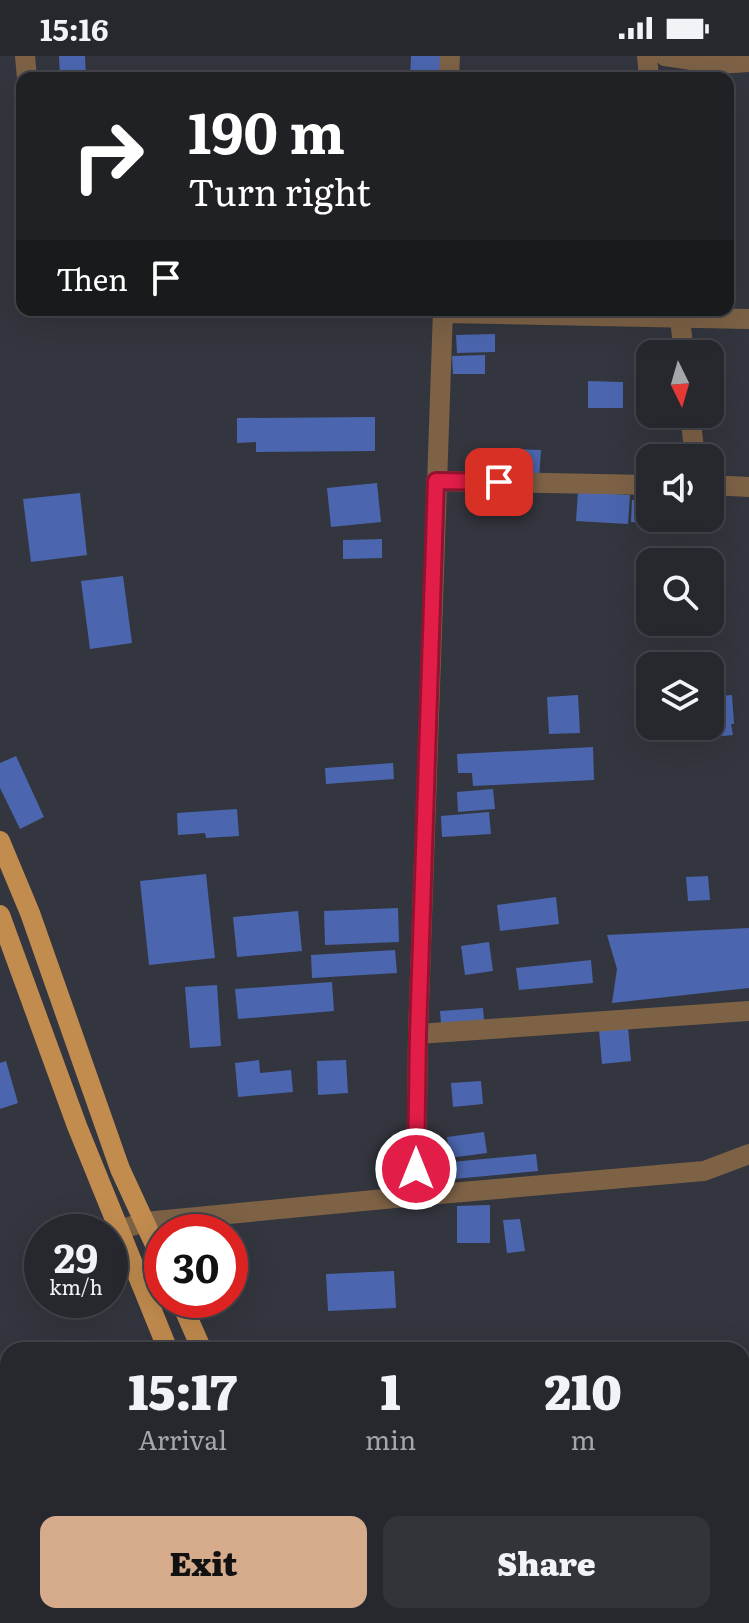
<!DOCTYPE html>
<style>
:root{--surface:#26282e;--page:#32343a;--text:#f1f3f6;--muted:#a4a6aa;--line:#42444a;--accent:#d6ab8b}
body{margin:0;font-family:Literata,serif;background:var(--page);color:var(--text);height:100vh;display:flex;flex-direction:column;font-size:30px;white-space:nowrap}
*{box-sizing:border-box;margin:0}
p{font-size:26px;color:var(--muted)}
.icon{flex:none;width:44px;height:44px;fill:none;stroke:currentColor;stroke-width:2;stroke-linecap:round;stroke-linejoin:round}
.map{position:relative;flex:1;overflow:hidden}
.details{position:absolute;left:0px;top:1286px;width:750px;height:282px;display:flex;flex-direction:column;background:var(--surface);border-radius:24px 24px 0 0;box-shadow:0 8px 32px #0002,0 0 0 2px var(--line)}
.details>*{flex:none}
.guide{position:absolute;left:16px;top:16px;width:718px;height:244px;border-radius:16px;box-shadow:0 8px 32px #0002,0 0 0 2px var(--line);background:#202124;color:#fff;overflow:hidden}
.needle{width:52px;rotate:175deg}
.tools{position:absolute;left:636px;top:284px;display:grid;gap:16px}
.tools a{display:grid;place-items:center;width:88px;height:88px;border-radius:16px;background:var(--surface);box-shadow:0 8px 32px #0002,0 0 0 2px var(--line);font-size:40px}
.speed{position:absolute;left:24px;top:1158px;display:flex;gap:16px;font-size:40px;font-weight:700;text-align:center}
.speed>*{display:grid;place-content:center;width:104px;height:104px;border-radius:50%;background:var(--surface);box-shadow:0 8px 32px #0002,0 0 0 2px var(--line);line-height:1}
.speed small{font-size:20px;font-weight:400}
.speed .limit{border:12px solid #d22;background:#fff;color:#111}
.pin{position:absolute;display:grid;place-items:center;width:68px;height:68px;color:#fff;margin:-34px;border-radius:16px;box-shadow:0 4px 12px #0006}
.me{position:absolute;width:88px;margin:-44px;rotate:0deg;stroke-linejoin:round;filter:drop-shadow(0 0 6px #0008)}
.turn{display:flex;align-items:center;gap:28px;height:168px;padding:0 40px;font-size:36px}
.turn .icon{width:104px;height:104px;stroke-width:2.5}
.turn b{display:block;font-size:56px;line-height:68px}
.then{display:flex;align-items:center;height:76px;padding:0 40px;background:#0003;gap:16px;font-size:30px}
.eta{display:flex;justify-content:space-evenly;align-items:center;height:136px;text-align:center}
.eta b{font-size:48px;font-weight:800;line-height:56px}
.action{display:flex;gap:16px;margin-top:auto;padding:16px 40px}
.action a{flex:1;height:92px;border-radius:16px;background:var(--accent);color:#111;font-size:32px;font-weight:800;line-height:92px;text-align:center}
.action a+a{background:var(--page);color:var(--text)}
.status{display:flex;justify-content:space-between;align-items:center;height:56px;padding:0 40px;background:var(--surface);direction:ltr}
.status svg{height:22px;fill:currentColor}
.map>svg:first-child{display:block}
</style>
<div class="status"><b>15:16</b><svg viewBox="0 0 49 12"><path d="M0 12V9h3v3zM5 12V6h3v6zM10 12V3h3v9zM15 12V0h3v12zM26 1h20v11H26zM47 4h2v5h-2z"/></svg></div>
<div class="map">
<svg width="749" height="1567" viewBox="0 0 749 1567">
<rect width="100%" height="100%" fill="#33363e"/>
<path fill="#4b66af" d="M 59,0 L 85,0 L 86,22 L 60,22 Z
M 411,0 L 442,0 L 441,22 L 410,22 Z
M 495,278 L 495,296 L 457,297 L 456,279 Z
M 485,299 L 485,318 L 453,318 L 452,300 Z
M 588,325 L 623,326 L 623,352 L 588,352 Z
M 375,361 L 375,395 L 256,396 L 256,386 L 237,387 L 237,362 Z
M 513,393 L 541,394 L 539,423 L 511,422 Z
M 377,427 L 381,466 L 331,471 L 327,432 Z
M 578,436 L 630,439 L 628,468 L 576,465 Z
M 80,437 L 87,499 L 31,506 L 23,443 Z
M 632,444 L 650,445 L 650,462 L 698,462 L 697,469 L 631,466 Z
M 382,483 L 382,502 L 343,503 L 343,484 Z
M 123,520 L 132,587 L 90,593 L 81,525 Z
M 578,639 L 580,677 L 549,678 L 547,641 Z
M 732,639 L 734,668 L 731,668 L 733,679 L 712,681 L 712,675 L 698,677 L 697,670 L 710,670 L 710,641 Z
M 593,691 L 594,724 L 473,730 L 472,717 L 458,717 L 457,698 Z
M 16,700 L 44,761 L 20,773 L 0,732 L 0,707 Z
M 393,707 L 394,723 L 326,728 L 325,712 Z
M 493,733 L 495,753 L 458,756 L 457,736 Z
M 237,753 L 239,780 L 206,782 L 205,777 L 178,779 L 177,757 Z
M 489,756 L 491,778 L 442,781 L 441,760 Z
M 206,818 L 215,902 L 149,909 L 140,825 Z
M 708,820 L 710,844 L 688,845 L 686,821 Z
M 556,841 L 559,868 L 500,875 L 497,849 Z
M 398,852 L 399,886 L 325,889 L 324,855 Z
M 298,855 L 302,895 L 237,901 L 233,861 Z
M 749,872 L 749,932 L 612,947 L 617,913 L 607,879 Z
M 489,886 L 493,915 L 465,919 L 461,890 Z
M 395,894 L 397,917 L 312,922 L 311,899 Z
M 591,904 L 593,927 L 519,934 L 516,912 Z
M 332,926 L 334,955 L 238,963 L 235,933 Z
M 217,929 L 221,990 L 190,992 L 185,931 Z
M 483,952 L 484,964 L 441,967 L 440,955 Z
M 628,971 L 631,1005 L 602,1008 L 599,974 Z
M 259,1004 L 260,1017 L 291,1014 L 293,1036 L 238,1041 L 235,1007 Z
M 346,1004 L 348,1037 L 318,1039 L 317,1005 Z
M 6,1005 L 18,1047 L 0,1053 L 0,1007 Z
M 481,1025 L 483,1048 L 453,1051 L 451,1027 Z
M 484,1076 L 487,1097 L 449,1102 L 447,1081 Z
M 536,1098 L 538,1115 L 443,1124 L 441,1107 Z
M 490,1149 L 490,1187 L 457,1187 L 457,1150 Z
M 520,1163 L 525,1195 L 507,1197 L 503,1164 Z
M 394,1215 L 396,1252 L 328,1255 L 326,1218 Z"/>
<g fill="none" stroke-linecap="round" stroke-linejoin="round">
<path stroke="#7d6246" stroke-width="20" d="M 25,0 L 27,22
M 647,0 L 649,22
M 665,0 L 718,8 L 749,6
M 449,22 L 450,0
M 679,254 L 684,298
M 443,257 L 749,263
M 690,358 L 695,402
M 436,425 L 650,429
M 710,429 L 749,431
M 418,978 L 749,955
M 416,1140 L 704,1115 L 749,1098
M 119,1174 L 145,1166 L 416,1140 L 418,978 L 443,254"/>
<path stroke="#c28c4f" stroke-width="20" d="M 0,785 L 30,857 L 120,1113 L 162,1204
M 0,859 L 77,1070 L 168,1294
M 180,1244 L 202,1294
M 285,1560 L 288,1567
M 320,1560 L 323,1567"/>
</g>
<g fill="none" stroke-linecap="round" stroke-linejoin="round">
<g stroke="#92132f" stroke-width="20">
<path id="route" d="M 416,1113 L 418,978 L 436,425 L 499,426"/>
</g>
<use href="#route" stroke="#e11d48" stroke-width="14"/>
</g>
</svg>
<div class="tools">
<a><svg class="needle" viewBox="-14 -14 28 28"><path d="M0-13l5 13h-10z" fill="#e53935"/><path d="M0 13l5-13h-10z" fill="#a4a6aa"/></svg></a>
<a><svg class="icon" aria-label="sound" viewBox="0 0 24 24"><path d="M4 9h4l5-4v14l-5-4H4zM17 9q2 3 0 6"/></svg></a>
<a><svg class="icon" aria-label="search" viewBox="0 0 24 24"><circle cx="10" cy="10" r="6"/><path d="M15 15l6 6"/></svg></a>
<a><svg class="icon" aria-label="layers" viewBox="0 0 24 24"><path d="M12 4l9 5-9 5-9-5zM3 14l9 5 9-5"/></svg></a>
</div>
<div class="speed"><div>29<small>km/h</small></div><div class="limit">30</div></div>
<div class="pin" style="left:499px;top:426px;background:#d93025"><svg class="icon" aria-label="arrive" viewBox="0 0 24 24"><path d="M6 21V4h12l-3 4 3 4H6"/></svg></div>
<svg class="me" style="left:416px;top:1113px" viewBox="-20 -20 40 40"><circle r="17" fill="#e11d48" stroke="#fff" stroke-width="3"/><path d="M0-11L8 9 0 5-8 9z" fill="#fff"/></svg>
<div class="guide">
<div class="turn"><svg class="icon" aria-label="right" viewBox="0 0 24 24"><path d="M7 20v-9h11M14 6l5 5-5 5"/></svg><div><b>190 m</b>Turn right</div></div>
<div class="then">Then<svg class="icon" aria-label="arrive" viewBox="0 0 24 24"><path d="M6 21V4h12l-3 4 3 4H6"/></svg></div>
</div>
<section class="details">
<div class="eta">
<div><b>15:17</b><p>Arrival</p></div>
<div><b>1</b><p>min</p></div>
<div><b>210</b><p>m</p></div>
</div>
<div class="action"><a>Exit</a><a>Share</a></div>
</section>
</div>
